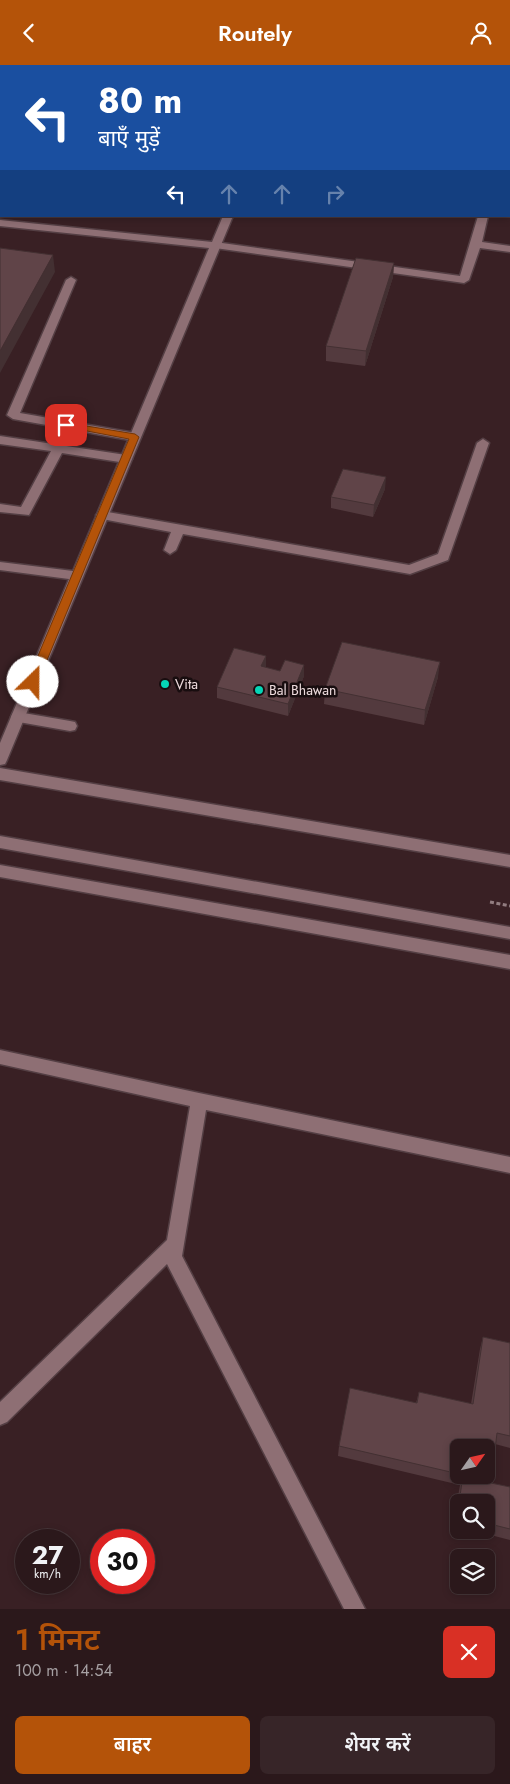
<!DOCTYPE html>
<html lang="hi">
<meta charset="utf-8">
<style>
:root{--surface:#2b181b;--page:#372528;--text:#f1f3f6;--muted:#a6a0a3;--line:#47373a;--accent:#b45309}
body{margin:0;font-family:Jost,"Noto Sans Devanagari",sans-serif;background:var(--page);color:var(--text);height:100vh;display:flex;flex-direction:column;font-size:19px;white-space:nowrap}
*{box-sizing:border-box;margin:0}
p{font-size:16px;color:var(--muted)}
.icon{flex:none;width:28px;height:28px;fill:none;stroke:currentColor;stroke-width:2;stroke-linecap:round;stroke-linejoin:round}
.map{position:relative;height:1544px;overflow:hidden}
.panel{display:flex;flex-direction:column;background:var(--surface);flex:1}
.panel>*{flex:none}
.banner{position:absolute;left:0px;top:0px;width:510px;height:152px;box-shadow:0 2px 8px #0003,0 0 0 1px var(--line);background:#1a4fa0;color:#fff;overflow:hidden}
.needle{width:32px;rotate:56deg}
.fabs{position:absolute;left:450px;top:1374px;display:grid;gap:10px}
.fabs a{display:grid;place-items:center;width:45px;height:45px;border-radius:8px;background:var(--surface);box-shadow:0 2px 8px #0003,0 0 0 1px var(--line);font-size:25px}
.speed{position:absolute;left:15px;top:1464px;display:flex;gap:10px;font-size:25px;font-weight:700;text-align:center}
.speed>*{display:grid;place-content:center;width:65px;height:65px;border-radius:50%;background:var(--surface);box-shadow:0 2px 8px #0003,0 0 0 1px var(--line);line-height:1}
.speed small{font-size:12px;font-weight:400}
.speed .limit{border:8px solid #d22;background:#fff;color:#111}
.pin{position:absolute;display:grid;place-items:center;width:42px;height:42px;color:#fff;margin:-21px;border-radius:10px;box-shadow:0 2px 8px #0006}
.me{position:absolute;width:55px;margin:-28px;rotate:23deg;stroke-linejoin:round;filter:drop-shadow(0 0 4px #0008)}
.turn{display:flex;align-items:center;gap:18px;height:105px;padding:0 15px;font-size:22px}
.turn .icon{width:65px;height:65px;stroke-width:2.5}
.turn b{display:block;font-size:35px;line-height:42px}
.lanes{display:flex;align-items:center;height:48px;padding:0 15px;background:#0003;justify-content:center;gap:25px;direction:ltr}
.lanes .off{opacity:.35}
.round{display:grid;place-items:center;flex:none;width:52px;height:52px;border-radius:8px;background:var(--page)}
.overview{display:flex;align-items:center;justify-content:space-between;height:85px;padding:0 15px}
h1{font-size:30px;font-weight:600;line-height:38px;color:var(--accent)}
.cta{display:flex;gap:10px;margin-top:auto;padding:10px 15px}
.cta a{flex:1;height:58px;border-radius:8px;background:var(--accent);color:#fff;font-size:20px;font-weight:600;line-height:58px;text-align:center}
.cta a+a{background:var(--page);color:var(--text)}
header{display:flex;justify-content:space-between;align-items:center;height:65px;padding:0 15px;background:var(--accent);color:#fff;font-size:22px;font-weight:600}
.map>svg:first-child{display:block}
</style>
<header><svg class="icon" aria-label="back" viewBox="0 0 24 24"><path d="M15 5l-7 7 7 7"/></svg>Routely<svg class="icon" aria-label="person" viewBox="0 0 24 24"><circle cx="12" cy="8" r="4"/><path d="M4 21q1-7 8-7t8 7"/></svg></header>
<div class="map">
<svg width="510" height="1544" viewBox="0 0 510 1544">
<rect width="100%" height="100%" fill="#392024"/>
<g fill="none" stroke-linecap="round" stroke-linejoin="round">
<g stroke="#543f44" stroke-width="3">
<path id="lane" d="M 478,151 L 488,151 L 482,177 L 510,181 L 510,187 L 480,183 L 469,215 L 464,218 L 215,183 L 210,180 L 215,177 L 460,211 Z
M 71,212 L 76,215 L 20,348 L 135,368 L 141,372 L 139,375 L 135,376 L 13,354 L 7,350 L 66,215 Z
M 0,371 L 126,390 L 132,394 L 126,398 L 62,388 L 29,450 L 0,447 L 0,439 L 21,442 L 51,386 L 0,379 Z
M 483,374 L 489,378 L 449,492 L 448,495 L 410,509 L 183,469 L 176,485 L 170,489 L 164,485 L 171,467 L 102,454 L 96,450 L 102,446 L 409,500 L 438,489 L 477,378 Z
M 18,647 L 70,656 L 75,657 L 77,661 L 75,665 L 70,666 L 13,656 L 11,652 L 13,648 Z"/>
</g>
<g stroke="#543f44" stroke-width="3">
<path id="street" d="M 223,151 L 233,151 L 7,695 L 5,699 L 0,700 L 0,678 L 69,514 L 0,505 L 0,497 L 73,506 L 209,183 L 0,161 L 0,155 L 212,177 Z
M 0,703 L 510,790 L 510,802 L 0,715 Z
M 0,985 L 199,1028 L 510,1092 L 510,1108 L 206,1045 L 182,1191 L 365,1544 L 344,1544 L 167,1199 L 7,1357 L 0,1360 L 0,1337 L 167,1175 L 190,1041 L 0,999 Z"/>
</g>
<g stroke="#543f44" stroke-width="3">
<path id="secondary" d="M 0,771 L 510,862 L 510,874 L 0,783 Z
M 0,800 L 510,890 L 510,904 L 0,812 Z"/>
</g>
<path stroke="#927d80" stroke-width="3" stroke-dasharray="4 2.5" stroke-linecap="butt" d="M 490,837 L 510,841"/>
<use href="#lane" fill="#8e6f74" fill-rule="evenodd"/>
<use href="#street" fill="#8e6f74" fill-rule="evenodd"/>
<use href="#secondary" fill="#8e6f74" fill-rule="evenodd"/>
</g>
<path fill="#533a3e" fill-rule="evenodd" d="M 1,32 L 1,68 L 0,68 L 0,34 Z
M 394,198 L 393,212 L 365,301 L 326,296 L 326,281 Z
M 385,424 L 373,452 L 331,443 L 331,432 Z
M 266,591 L 265,603 L 280,606 L 304,600 L 304,611 L 288,651 L 217,633 L 217,622 Z
M 438,612 L 424,660 L 324,639 L 325,624 Z
M 483,1272 L 510,1278 L 510,1383 L 495,1379 L 491,1418 L 510,1422 L 510,1475 L 471,1465 L 486,1465 L 486,1438 L 459,1438 L 459,1462 L 453,1461 L 460,1420 L 338,1391 L 339,1381 L 416,1338 L 419,1327 L 471,1339 L 480,1284 ZM 459,1382 L 486,1410 L 459,1410 Z"/>
<path fill="#433032" d="M 53,190 L 55,207 L 0,308 L 0,286 Z
M 394,198 L 393,212 L 365,301 L 366,286 Z
M 386,412 L 385,424 L 373,452 L 374,440 Z
M 266,591 L 266,602 L 261,613 L 261,601 Z
M 440,597 L 438,612 L 424,660 L 425,645 Z
M 304,600 L 304,611 L 288,651 L 288,639 Z"/>
<path fill="#604448" stroke="#433032" d="M 100,0 L 141,0 L 141,1 L 99,1 Z
M 182,0 L 194,0 L 206,1 L 181,1 Z
M 1,32 L 1,54 L 0,54 L 0,34 Z
M 0,183 L 53,190 L 0,286 Z
M 356,193 L 394,198 L 366,286 L 326,281 Z
M 343,404 L 386,412 L 374,440 L 331,432 Z
M 342,577 L 440,597 L 425,645 L 325,624 Z
M 234,583 L 266,591 L 261,601 L 280,606 L 285,595 L 304,600 L 288,639 L 217,622 Z
M 483,1272 L 510,1278 L 510,1371 L 497,1368 L 491,1418 L 510,1422 L 510,1464 L 486,1458 L 486,1438 L 459,1438 L 463,1410 L 486,1410 L 486,1382 L 459,1382 L 459,1409 L 339,1381 L 350,1323 L 417,1338 L 419,1327 L 473,1339 Z
M 459,1440 L 459,1452 L 457,1451 Z"/>
<path fill="#b45309" stroke="#753606" d="M 62,357 L 135,369 L 139,372 L 38,617 L 33,621 L 27,617 L 129,374 L 66,362 L 61,360 Z"/>
<g fill="#05d5b6" stroke="#180d0f" stroke-width="2">
<circle cx="165" cy="619" r="5"/>
<circle cx="259" cy="625" r="5"/>
</g>
<g text-anchor="middle" stroke-width="5" stroke-linejoin="round" paint-order="stroke">
<g font-size="14" fill="#ecdadc" stroke="#180d0f" text-anchor="start">
<text x="175" y="624">Vita</text>
<text x="269" y="630">Bal Bhawan</text>
</g>
</g>
</svg>
<div class="fabs">
<a><svg class="needle" viewBox="-14 -14 28 28"><path d="M0-13l5 13h-10z" fill="#e53935"/><path d="M0 13l5-13h-10z" fill="#a6a0a3"/></svg></a>
<a><svg class="icon" aria-label="search" viewBox="0 0 24 24"><circle cx="10" cy="10" r="6"/><path d="M15 15l6 6"/></svg></a>
<a><svg class="icon" aria-label="layers" viewBox="0 0 24 24"><path d="M12 4l9 5-9 5-9-5zM3 14l9 5 9-5"/></svg></a>
</div>
<div class="speed"><div>27<small>km/h</small></div><div class="limit">30</div></div>
<div class="pin" style="left:66px;top:360px;background:#d93025"><svg class="icon" aria-label="arrive" viewBox="0 0 24 24"><path d="M6 21V4h12l-3 4 3 4H6"/></svg></div>
<svg class="me" style="left:33px;top:617px" viewBox="-20 -20 40 40"><circle r="19" fill="#fff"/><path d="M0-13L10 11 0 6-10 11z" fill="#b45309"/></svg>
<div class="banner">
<div class="turn"><svg class="icon" aria-label="left" viewBox="0 0 24 24"><path d="M17 20v-9H6M10 6l-5 5 5 5"/></svg><div><b>80 m</b>बाएँ मुड़ें</div></div>
<div class="lanes"><svg class="icon" aria-label="left" viewBox="0 0 24 24"><path d="M17 20v-9H6M10 6l-5 5 5 5"/></svg><svg class="icon off" aria-label="ahead" viewBox="0 0 24 24"><path d="M12 20V5M6 11l6-6 6 6"/></svg><svg class="icon off" aria-label="ahead" viewBox="0 0 24 24"><path d="M12 20V5M6 11l6-6 6 6"/></svg><svg class="icon off" aria-label="right" viewBox="0 0 24 24"><path d="M7 20v-9h11M14 6l5 5-5 5"/></svg></div>
</div>
</div>
<section class="panel">
<div class="overview"><div><h1>1 मिनट</h1><p>100 m · 14:54</p></div><a class="round" style="background:#d93025;color:#fff"><svg class="icon" aria-label="close" viewBox="0 0 24 24"><path d="M6 6l12 12M18 6L6 18"/></svg></a></div>
<div class="cta"><a>बाहर</a><a>शेयर करें</a></div>
</section>
